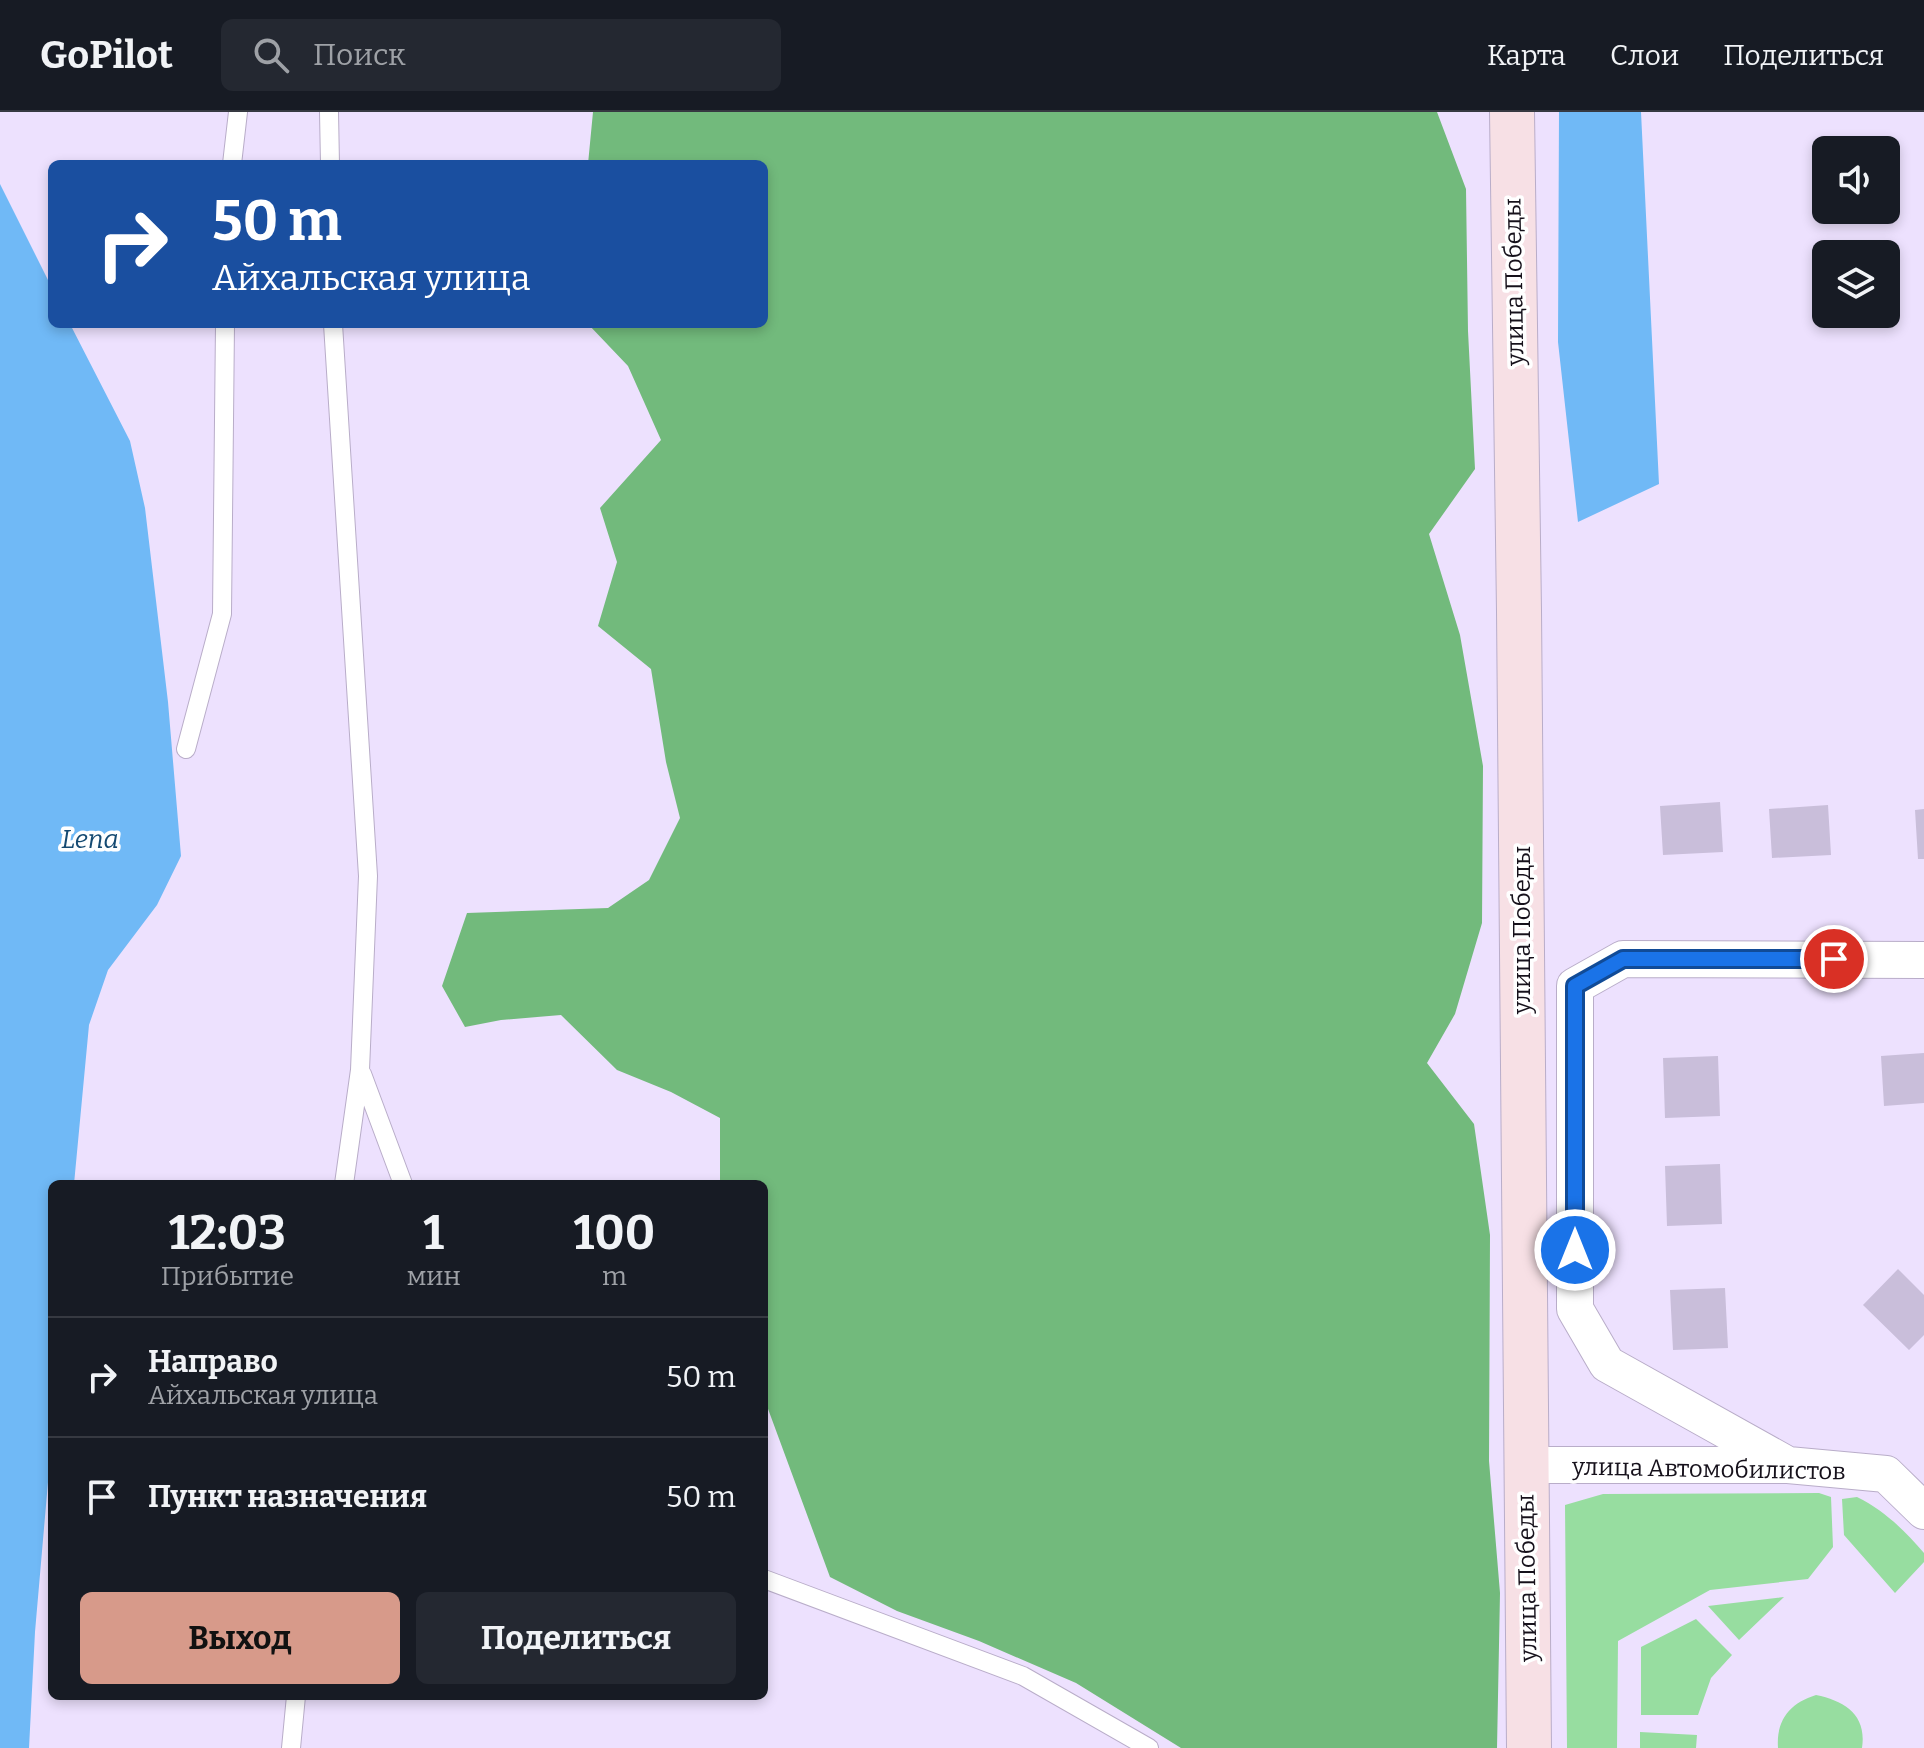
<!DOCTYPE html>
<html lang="ru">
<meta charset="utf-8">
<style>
:root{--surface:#171b24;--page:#242831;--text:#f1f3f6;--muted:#9ea1a6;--line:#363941;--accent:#d79a8a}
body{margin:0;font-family:Bitter,serif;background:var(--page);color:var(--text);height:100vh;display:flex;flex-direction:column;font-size:30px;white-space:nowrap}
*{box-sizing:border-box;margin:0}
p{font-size:26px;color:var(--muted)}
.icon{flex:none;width:44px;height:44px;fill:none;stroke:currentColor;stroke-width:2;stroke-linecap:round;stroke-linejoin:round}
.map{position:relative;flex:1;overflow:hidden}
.drawer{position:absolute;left:48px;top:1068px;width:720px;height:520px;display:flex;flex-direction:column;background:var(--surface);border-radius:12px;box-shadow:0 4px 12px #0003}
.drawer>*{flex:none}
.banner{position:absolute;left:48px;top:48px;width:720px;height:168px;border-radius:12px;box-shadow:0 4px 12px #0003;background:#1a4fa0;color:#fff;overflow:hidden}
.buttons{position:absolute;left:1812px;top:24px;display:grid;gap:16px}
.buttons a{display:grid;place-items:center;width:88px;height:88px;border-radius:12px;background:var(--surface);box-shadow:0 4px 12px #0003;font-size:40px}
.pin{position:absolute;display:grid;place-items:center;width:68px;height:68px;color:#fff;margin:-34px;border:4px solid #fff;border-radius:50%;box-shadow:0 2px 8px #0007}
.me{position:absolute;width:88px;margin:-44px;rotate:0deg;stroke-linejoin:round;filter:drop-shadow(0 0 6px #0008)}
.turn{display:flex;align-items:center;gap:28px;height:168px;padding:0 32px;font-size:36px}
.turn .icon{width:104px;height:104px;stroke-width:2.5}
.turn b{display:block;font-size:56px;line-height:68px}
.eta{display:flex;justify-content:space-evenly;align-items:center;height:136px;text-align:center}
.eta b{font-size:48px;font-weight:700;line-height:56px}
.primary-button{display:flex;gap:16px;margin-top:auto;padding:16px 32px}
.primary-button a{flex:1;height:92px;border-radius:12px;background:var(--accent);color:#111;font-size:32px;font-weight:700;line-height:92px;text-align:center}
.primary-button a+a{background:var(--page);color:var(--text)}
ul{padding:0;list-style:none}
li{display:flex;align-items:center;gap:24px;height:120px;padding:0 32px;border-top:2px solid var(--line)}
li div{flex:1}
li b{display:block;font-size:30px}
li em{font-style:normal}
header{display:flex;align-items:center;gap:48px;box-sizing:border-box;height:112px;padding:0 40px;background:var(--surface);border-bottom:2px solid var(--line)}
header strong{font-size:38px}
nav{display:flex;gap:44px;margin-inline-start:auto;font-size:28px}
.search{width:560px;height:72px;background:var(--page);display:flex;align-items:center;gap:20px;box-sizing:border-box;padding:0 28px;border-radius:12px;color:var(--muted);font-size:30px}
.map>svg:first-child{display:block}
</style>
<header>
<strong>GoPilot</strong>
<div class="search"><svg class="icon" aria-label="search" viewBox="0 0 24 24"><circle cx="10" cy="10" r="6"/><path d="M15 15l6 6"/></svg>Поиск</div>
<nav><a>Карта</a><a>Слои</a><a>Поделиться</a></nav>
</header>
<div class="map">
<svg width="1924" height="1636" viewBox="0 0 1924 1636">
<rect width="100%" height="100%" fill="#ede1fe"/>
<path fill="#97dda0" d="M 1819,1381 L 1831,1385 L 1833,1435 L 1808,1467 L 1710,1478 L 1618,1529 L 1617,1636 L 1567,1636 L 1565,1393 L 1603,1382 Z
M 1857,1385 C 1885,1399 1904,1418 1924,1441 L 1924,1450 L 1895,1481 L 1844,1423 L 1842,1387 Z
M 1784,1485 L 1739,1528 L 1708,1494 Z
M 1696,1507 L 1732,1543 L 1711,1566 L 1698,1603 L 1641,1603 L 1641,1535 Z
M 1816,1583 C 1845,1589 1867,1603 1862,1636 L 1778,1636 C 1776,1608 1790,1591 1816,1583 Z
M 1640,1620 L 1697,1623 L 1696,1636 L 1640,1636 Z"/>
<path fill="#72ba7c" d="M 593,0 L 1437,0 L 1466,77 L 1468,219 L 1475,357 L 1429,422 L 1460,523 L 1483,654 L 1482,811 L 1455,902 L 1427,951 L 1474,1012 L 1490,1123 L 1489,1349 L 1500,1481 L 1497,1636 L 1181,1636 L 1076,1571 L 979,1529 L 897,1499 L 830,1465 L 764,1286 L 764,1072 L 720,1072 L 720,1006 L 671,980 L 617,958 L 561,903 L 501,908 L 465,915 L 442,874 L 467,801 L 608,796 L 649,768 L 680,706 L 666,650 L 651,557 L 598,514 L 617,450 L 600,396 L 661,328 L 628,254 L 588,212 L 764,212 L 764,52 L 588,52 Z"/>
<path fill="#70b9f6" d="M 1559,0 L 1641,0 L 1659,372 L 1578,410 L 1558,230 Z
M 0,72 L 52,176 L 52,212 L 70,212 L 130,329 L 145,396 L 168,590 L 181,744 L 157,793 L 108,858 L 89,913 L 74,1072 L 52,1072 L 52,1324 L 35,1520 L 29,1636 L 0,1636 Z"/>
<path fill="#c9beda" d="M 1720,690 L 1723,740 L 1663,743 L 1660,694 Z
M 1828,693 L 1831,743 L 1772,746 L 1769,697 Z
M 1924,697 L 1924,747 L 1918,747 L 1915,698 Z
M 1924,941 L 1924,991 L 1884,994 L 1881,944 Z
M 1718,944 L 1720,1004 L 1665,1006 L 1663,946 Z
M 1720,1052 L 1722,1112 L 1667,1114 L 1665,1054 Z
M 1898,1157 L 1924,1183 L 1924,1223 L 1909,1238 L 1863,1193 Z
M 1725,1176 L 1728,1236 L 1673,1238 L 1670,1178 Z"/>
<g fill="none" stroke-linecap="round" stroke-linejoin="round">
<g stroke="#b9adc9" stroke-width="20">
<path id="lane" d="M 329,0 L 330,52
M 232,52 L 238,0
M 333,212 L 368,764 L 360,958 L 344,1072
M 186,637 L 222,502 L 225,212
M 362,962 L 403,1072
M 764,1467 L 1023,1564 L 1149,1636
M 291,1636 L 296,1584"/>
</g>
<g stroke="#b9adc9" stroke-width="38">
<path id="street" d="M 1526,1353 L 1788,1353 L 1886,1362 L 1924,1399
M 1788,1353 L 1607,1252 L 1575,1197 L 1575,874 L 1623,847 L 1924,848"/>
</g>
<g stroke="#b9adc9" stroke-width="46">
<path id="secondary" d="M 1512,0 L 1519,499 L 1529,1636"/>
</g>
<use href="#lane" stroke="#fff" stroke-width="18"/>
<use href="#street" stroke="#fff" stroke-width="36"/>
<use href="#secondary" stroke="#f7e0e5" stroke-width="44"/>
</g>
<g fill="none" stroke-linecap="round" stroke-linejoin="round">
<g stroke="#114b97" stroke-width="20">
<path id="route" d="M 1575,1138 L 1575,874 L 1623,847 L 1834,847"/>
</g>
<use href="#route" stroke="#1a73e8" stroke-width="14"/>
</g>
<g text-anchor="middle" stroke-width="7" stroke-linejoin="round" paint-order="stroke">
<g font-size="24" fill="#16111b" stroke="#fff">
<text transform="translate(1514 170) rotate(-91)" y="8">улица Победы</text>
<text transform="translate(1522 818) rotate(-90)" y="8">улица Победы</text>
<text transform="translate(1709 1357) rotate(1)" y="8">улица Автомобилистов</text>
<text transform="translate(1527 1466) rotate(-91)" y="8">улица Победы</text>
</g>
<g font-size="26" font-style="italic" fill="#154a72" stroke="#fff">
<text x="90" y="736">Lena</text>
</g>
</g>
</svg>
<div class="buttons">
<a><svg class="icon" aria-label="sound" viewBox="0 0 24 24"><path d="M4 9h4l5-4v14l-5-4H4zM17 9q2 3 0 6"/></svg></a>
<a><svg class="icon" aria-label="layers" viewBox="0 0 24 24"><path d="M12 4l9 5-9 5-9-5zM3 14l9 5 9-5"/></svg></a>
</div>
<div class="pin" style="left:1834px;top:847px;background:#d93025"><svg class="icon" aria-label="arrive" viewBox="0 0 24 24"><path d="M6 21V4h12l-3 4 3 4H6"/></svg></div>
<svg class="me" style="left:1575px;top:1138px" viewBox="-20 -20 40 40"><circle r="17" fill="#1a73e8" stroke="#fff" stroke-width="3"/><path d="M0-11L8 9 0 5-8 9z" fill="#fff"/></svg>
<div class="banner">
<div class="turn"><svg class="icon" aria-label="right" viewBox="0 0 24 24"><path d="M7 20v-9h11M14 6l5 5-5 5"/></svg><div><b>50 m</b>Айхальская улица</div></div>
</div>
<section class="drawer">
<div class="eta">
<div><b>12:03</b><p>Прибытие</p></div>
<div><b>1</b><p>мин</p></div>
<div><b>100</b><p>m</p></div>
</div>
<ul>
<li><svg class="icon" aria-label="right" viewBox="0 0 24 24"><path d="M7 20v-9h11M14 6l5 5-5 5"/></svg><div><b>Направо</b><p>Айхальская улица</p></div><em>50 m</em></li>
<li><svg class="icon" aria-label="arrive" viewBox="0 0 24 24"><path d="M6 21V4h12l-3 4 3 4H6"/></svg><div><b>Пункт назначения</b></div><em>50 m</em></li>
</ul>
<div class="primary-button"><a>Выход</a><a>Поделиться</a></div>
</section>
</div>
